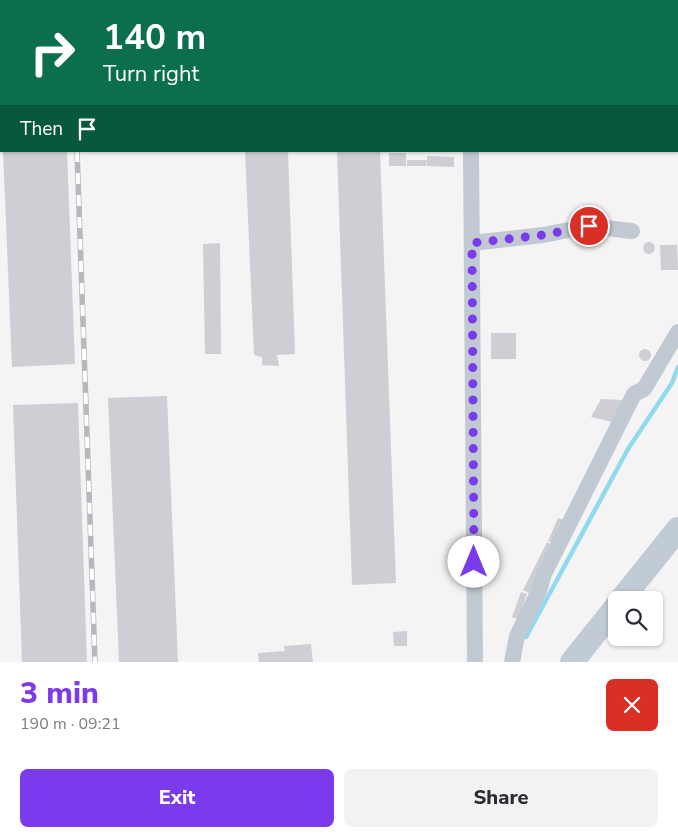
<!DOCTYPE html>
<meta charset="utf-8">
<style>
:root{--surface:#fff;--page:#f2f2f3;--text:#2b2b33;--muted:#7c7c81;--accent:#7c3aed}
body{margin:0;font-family:"Nunito Sans",sans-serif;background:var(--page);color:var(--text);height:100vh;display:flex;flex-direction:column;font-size:19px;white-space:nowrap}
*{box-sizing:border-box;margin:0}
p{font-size:16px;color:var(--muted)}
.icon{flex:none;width:28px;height:28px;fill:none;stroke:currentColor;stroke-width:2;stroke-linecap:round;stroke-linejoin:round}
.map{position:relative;height:662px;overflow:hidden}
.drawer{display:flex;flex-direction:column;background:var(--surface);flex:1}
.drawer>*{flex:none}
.hud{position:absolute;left:0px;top:0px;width:679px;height:152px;box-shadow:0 1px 4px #0004;background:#0b6e4f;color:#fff;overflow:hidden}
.tools{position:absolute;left:608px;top:591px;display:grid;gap:10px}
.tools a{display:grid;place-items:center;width:55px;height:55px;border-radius:8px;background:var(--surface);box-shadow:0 1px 4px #0004;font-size:25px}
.pin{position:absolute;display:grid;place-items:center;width:42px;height:42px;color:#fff;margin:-21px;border:2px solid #fff;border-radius:50%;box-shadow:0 1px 5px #0007}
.me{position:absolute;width:55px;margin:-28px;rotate:0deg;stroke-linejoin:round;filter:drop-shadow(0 0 4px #0008)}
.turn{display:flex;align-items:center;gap:18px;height:105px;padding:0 20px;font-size:22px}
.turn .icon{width:65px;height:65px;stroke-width:2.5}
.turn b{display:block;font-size:35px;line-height:42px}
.then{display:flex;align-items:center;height:48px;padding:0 20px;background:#0003;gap:10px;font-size:19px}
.round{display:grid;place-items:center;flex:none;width:52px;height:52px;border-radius:8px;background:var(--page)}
.head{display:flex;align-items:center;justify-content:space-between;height:85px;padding:0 20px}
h1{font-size:30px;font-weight:800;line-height:38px;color:var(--accent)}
.button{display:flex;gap:10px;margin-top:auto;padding:10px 20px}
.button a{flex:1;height:58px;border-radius:8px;background:var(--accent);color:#fff;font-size:20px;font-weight:800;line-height:58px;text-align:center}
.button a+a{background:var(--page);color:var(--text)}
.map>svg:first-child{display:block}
</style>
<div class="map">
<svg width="678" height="662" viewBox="0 0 678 662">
<rect width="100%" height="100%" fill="#f5f3f3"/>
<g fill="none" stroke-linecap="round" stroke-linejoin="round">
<path stroke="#90daee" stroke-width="4.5" d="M 675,0 L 675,1
M 678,19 L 678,22
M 526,637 L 628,449 L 672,383 L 678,367"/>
</g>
<path fill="#cdcfd5" d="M 3,151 L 67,151 L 75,364 L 12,367 Z
M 245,151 L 288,151 L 295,354 L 277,355 L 279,366 L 262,365 L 262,357 L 254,355 Z
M 337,151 L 380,151 L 396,583 L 352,585 Z
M 389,153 L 406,153 L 406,166 L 389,166 Z
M 427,156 L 454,157 L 454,167 L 427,166 Z
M 407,160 L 427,160 L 426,166 L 407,166 Z
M643 248a6 6 0 1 1 12 0a6 6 0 1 1-12 0Z
M 220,243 L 221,354 L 205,354 L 203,244 Z
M 660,245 L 677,245 L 678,270 L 661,270 Z
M 491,333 L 516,333 L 516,359 L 491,359 Z
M639 355a6 6 0 1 1 12 0a6 6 0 1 1-12 0Z
M 167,396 L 178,662 L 119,662 L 108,398 Z
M 601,399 L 623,400 L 612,422 L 591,417 Z
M 78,403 L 87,662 L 22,662 L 13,405 Z
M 558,518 L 565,520 L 554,544 L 548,541 Z
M 547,542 L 554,546 L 530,594 L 523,590 Z
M 521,592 L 527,594 L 518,619 L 512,617 Z
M 407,631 L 407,646 L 394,646 L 393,632 Z
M 311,644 L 313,662 L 259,662 L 258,653 L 285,651 L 284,646 Z"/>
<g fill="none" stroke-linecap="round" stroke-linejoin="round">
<path stroke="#c1cad2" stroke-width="16" d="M 659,0 L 660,1
M 470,1 L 470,0
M 549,1 L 549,0
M 678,118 L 678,121
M 471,151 L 475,662
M 472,243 L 543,235 L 589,226 L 632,231
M 512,662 L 517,636 L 539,591 L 544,574 L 634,394 L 644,389 L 678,332"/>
<path stroke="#c1cbd6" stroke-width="24" d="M 621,600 L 678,529
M 572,662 L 616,607"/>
<g stroke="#b5b8bd" stroke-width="5.5">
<path id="rail" d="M 71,0 L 71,1
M 77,151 L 95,662"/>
</g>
<use href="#rail" stroke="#fff" stroke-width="4" stroke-dasharray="11" stroke-linecap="butt"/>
</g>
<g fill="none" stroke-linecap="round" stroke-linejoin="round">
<path stroke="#7c3aed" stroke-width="9" stroke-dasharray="0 16.2" d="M 474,562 L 472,243 L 543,235 L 589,226"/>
</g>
</svg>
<div class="tools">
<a><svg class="icon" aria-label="search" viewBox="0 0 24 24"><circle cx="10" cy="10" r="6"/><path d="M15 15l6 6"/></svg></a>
</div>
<div class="pin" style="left:589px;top:226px;background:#d93025"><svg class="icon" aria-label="arrive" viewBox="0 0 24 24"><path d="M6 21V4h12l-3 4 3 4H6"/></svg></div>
<svg class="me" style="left:474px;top:562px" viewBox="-20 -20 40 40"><circle r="19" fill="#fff"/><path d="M0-13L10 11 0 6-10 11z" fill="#7c3aed"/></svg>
<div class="hud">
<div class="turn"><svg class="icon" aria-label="right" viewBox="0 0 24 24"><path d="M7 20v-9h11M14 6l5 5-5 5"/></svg><div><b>140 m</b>Turn right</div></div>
<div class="then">Then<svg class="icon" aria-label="arrive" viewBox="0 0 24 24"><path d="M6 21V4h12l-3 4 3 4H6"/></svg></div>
</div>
</div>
<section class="drawer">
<div class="head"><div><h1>3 min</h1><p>190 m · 09:21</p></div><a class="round" style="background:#d93025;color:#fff"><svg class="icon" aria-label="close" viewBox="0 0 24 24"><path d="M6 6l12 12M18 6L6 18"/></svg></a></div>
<div class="button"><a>Exit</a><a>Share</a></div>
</section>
